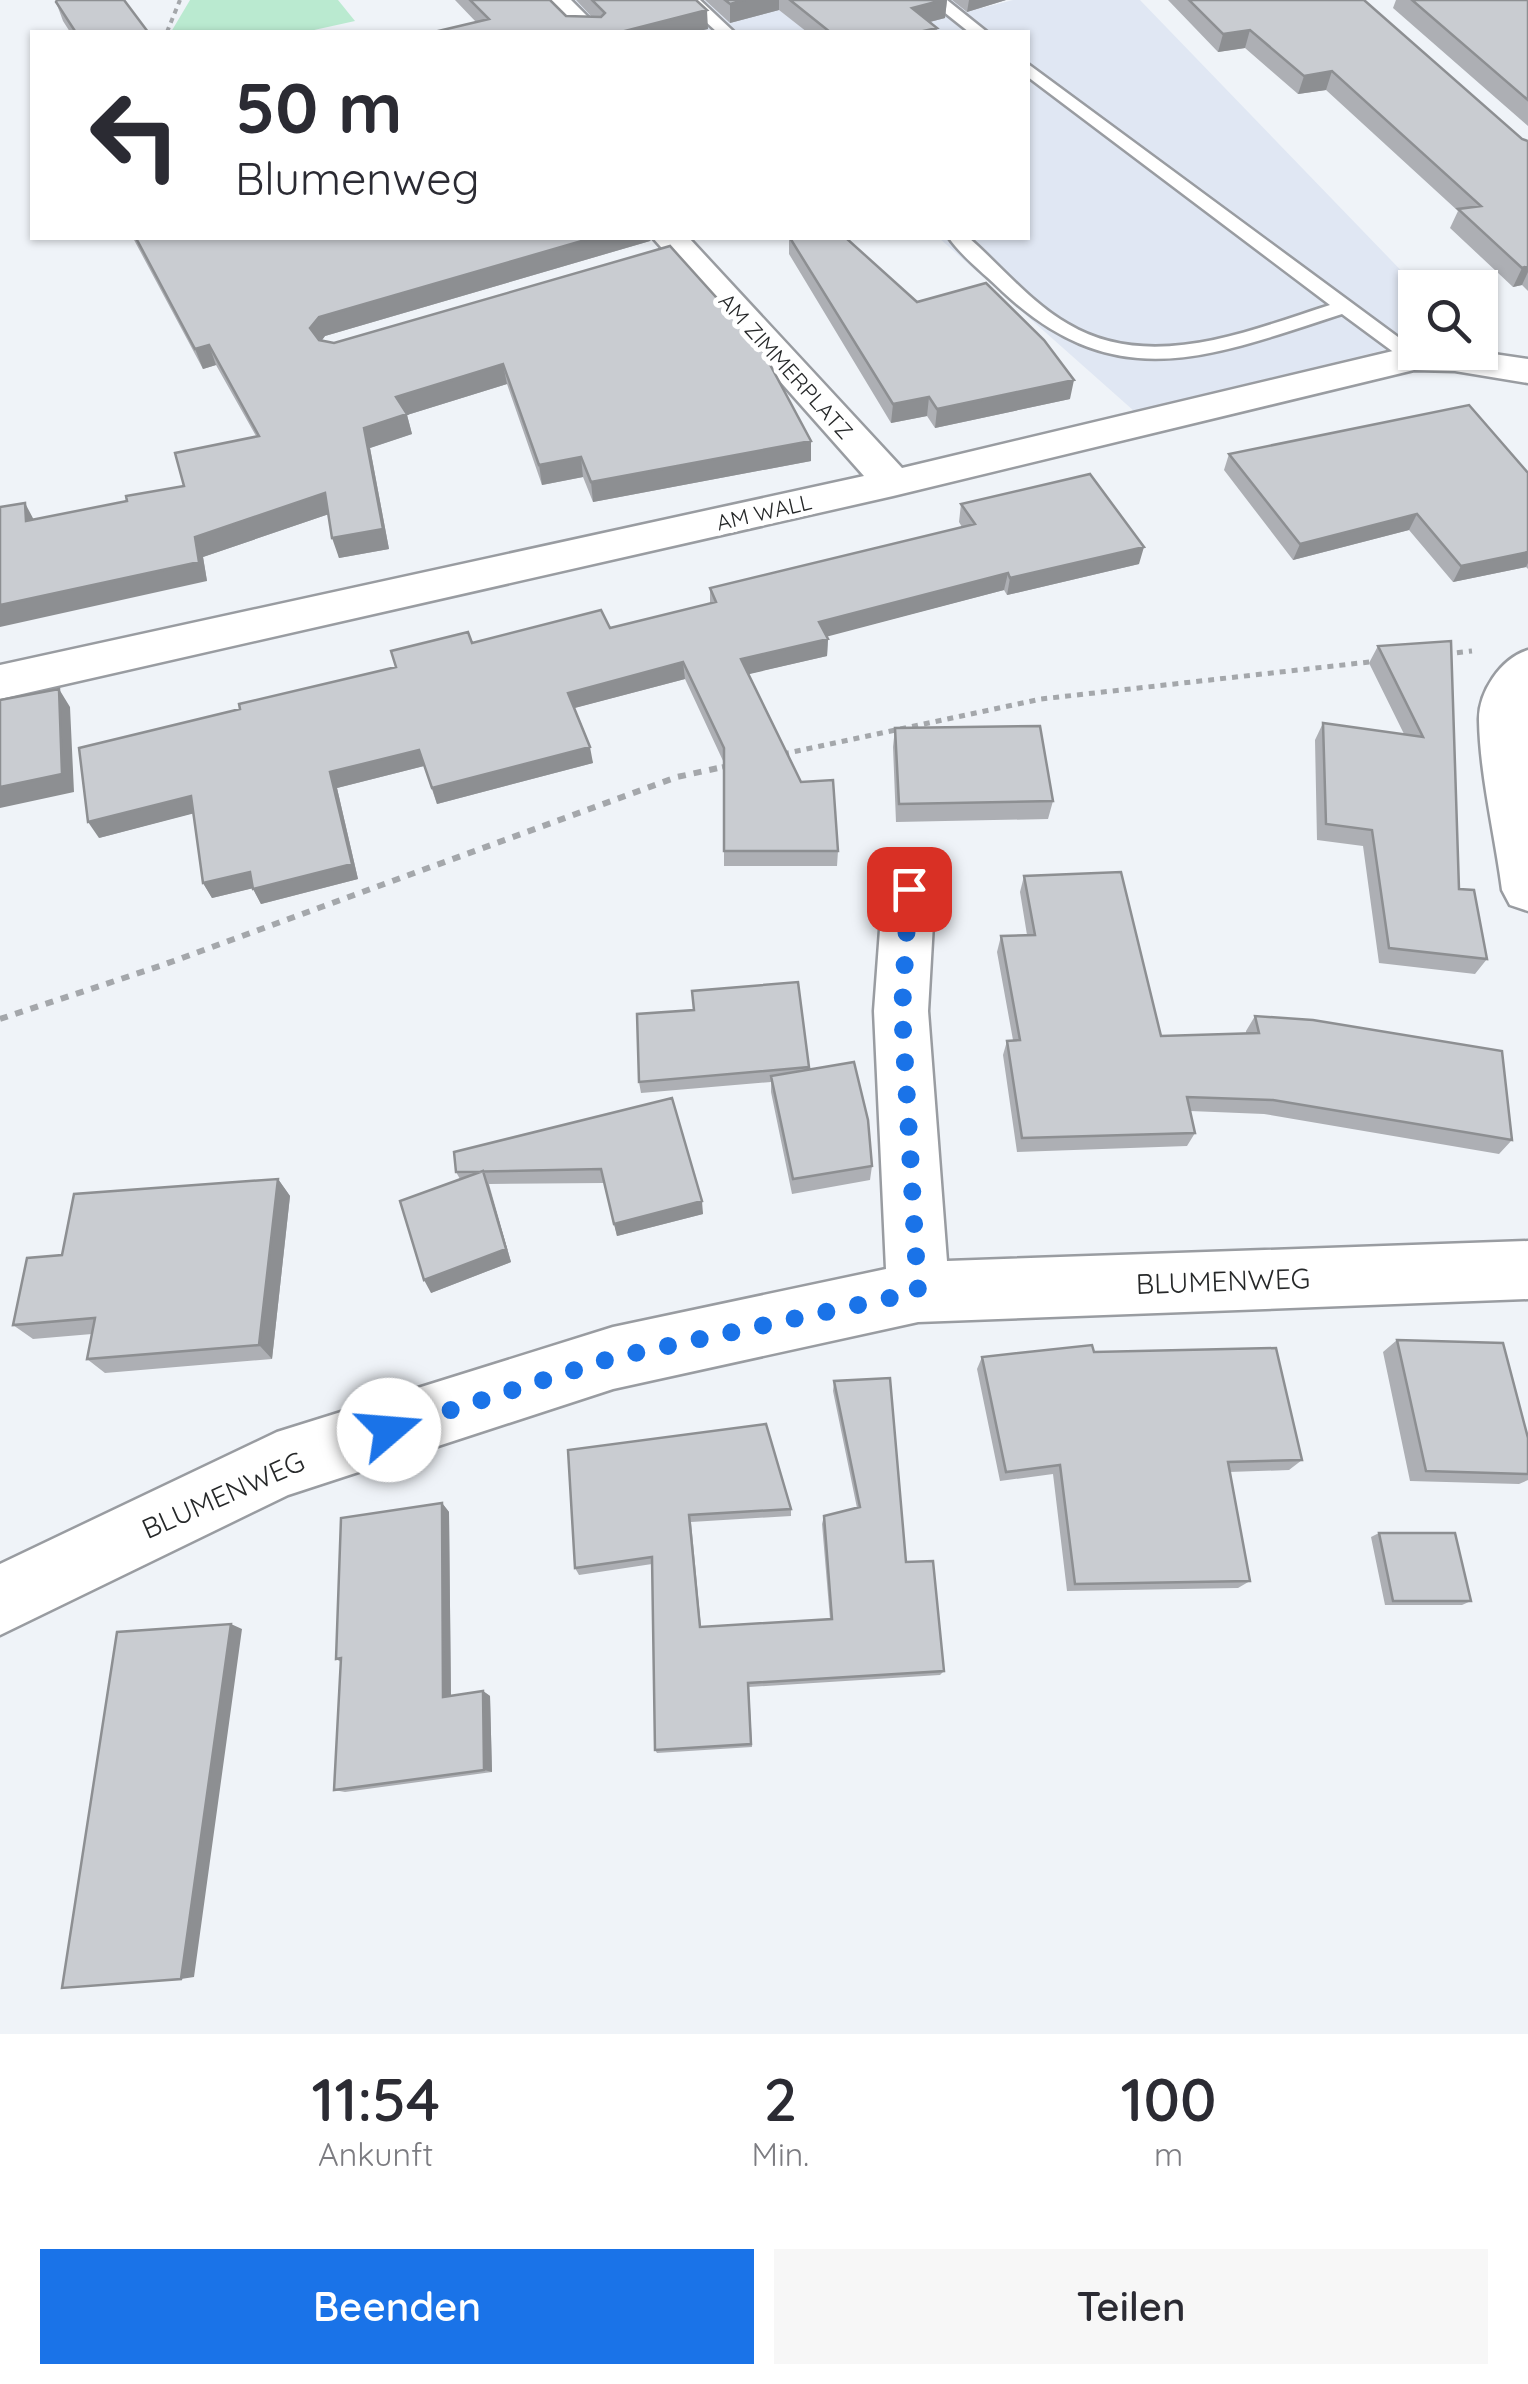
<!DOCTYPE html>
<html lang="de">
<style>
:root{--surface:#fff;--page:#f7f7f7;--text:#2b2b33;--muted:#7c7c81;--accent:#1a73e8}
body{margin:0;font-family:Quicksand,sans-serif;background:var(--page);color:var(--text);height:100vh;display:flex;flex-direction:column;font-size:38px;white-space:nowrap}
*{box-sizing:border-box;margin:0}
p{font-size:32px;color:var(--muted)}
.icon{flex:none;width:55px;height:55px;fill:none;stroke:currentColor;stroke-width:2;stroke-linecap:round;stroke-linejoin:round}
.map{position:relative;height:2034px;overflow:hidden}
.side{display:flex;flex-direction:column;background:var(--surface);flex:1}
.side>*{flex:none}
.guide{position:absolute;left:30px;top:30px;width:1000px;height:210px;border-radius:0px;box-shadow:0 2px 8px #0004;background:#fff;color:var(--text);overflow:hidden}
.controls{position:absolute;left:1398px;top:270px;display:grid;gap:20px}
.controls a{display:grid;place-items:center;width:100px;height:100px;border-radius:0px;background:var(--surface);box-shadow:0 2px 8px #0004;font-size:50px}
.pin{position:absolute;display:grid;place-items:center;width:85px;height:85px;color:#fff;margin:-42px;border-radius:20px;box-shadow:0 5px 15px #0006}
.me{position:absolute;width:110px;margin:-55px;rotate:72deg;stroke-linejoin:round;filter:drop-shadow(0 0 8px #0008)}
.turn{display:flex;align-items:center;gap:35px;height:210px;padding:0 40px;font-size:45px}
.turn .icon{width:130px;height:130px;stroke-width:2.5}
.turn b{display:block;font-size:70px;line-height:85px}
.eta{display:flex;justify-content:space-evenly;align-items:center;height:170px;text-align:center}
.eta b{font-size:60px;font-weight:600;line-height:70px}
.action{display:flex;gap:20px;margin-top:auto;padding:20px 40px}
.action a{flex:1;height:115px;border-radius:0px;background:var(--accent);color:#fff;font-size:40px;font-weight:600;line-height:115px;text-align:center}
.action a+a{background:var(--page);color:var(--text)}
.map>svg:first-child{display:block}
</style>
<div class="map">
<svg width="1528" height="2034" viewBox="0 0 1528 2034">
<rect width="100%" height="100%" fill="#eff3f8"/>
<path fill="#e0e7f3" d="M 568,0 L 971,0 L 982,8 L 1013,0 L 1140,0 L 1417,287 L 1415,347 L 1389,349 L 1134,411 L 939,238 L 1028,238 L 1028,32 L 602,32 Z"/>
<path fill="#baead0" d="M 190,0 L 338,0 L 355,21 L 305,32 L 171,32 Z"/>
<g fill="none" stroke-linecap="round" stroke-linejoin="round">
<g stroke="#999ca1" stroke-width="5">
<path id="lane" d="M 682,0 L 700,0 L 734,32 L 717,32 Z
M 929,0 L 947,0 L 987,32 L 969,32 Z
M 1028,64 L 1421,354 L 1424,358 L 1421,362 L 1407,362 L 1342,314 C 1212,356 1116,398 1003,292 C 986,275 962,257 949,238 L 969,238 C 1001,266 1031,303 1068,324 C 1150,373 1248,331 1330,305 L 1028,77 Z"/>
</g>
<g stroke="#999ca1" stroke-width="5">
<path id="street" d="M 539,0 L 571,0 L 603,32 L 571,32 Z
M 653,238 L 689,238 L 902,468 L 1414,346 L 1415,352 L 1480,352 L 1528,359 L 1528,383 L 1455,371 L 1414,370 L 893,496 L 0,699 L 0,665 L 864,476 Z
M 1528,650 L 1528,911 L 1510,905 L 1502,890 C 1495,836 1480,775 1479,721 C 1478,692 1501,658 1528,650 Z
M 909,868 L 927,874 L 935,889 L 928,1011 L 947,1261 L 1528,1241 L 1528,1299 L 918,1322 L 613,1389 L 288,1495 L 0,1635 L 0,1564 L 277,1432 L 613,1327 L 886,1269 L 874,1011 L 883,889 L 891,874 Z"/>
</g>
<path stroke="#a4a7ab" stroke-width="4" stroke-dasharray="5 5" stroke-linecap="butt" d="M 167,32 L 180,0"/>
<path stroke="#a4a7ab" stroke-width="5" stroke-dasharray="6 6" stroke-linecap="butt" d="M 1445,654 L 1472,651
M 783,754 L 1041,699 L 1378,661
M 722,767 L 732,765"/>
<path stroke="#a4a7ab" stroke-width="6" stroke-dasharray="8 8" stroke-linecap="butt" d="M 0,1019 L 160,966 L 677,777 L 732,765"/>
<use href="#lane" fill="#fff" fill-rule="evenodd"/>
<use href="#street" fill="#fff" fill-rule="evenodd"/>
</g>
<path fill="#adafb4" d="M 455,0 L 550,0 L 566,16 L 592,17 L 576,0 L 696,0 L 708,29 L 694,32 L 434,32 L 476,22 Z
M 705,0 L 947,0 L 945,18 L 930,22 L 937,28 L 937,32 L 807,32 L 779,10 L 730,23 Z
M 952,0 L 1006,0 L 967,12 Z
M 1168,0 L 1364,0 L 1522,139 L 1528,141 L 1528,291 L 1522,285 L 1513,287 L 1450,228 L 1458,211 L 1326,90 L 1298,94 L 1245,48 L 1218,52 Z
M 1396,0 L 1528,0 L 1528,126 L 1393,8 Z
M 56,2 L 148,32 L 70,32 L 63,21 Z
M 133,238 L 652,238 L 650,241 L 325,336 L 322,340 L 334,343 L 670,246 L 811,461 L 593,502 L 583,477 L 542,485 L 507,384 L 407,415 L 412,434 L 370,448 L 389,549 L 339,558 L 329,514 L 203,557 L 207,581 L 34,520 L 127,501 L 184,486 L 256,436 L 216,365 L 203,369 Z
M 789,238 L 846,238 L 917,302 L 1070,399 L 935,428 L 927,416 L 891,423 L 789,254 Z
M 1229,454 L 1528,473 L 1528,569 L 1526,567 L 1453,582 L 1409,530 L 1293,560 L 1224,470 Z
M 961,504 L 1139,564 L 1007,595 L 1004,590 L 826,636 L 828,639 L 827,656 L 748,674 L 801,782 L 838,851 L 837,866 L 724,866 L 724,763 L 685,679 L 574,708 L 593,763 L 437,804 L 424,766 L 337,788 L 358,879 L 261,904 L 253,888 L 212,898 L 203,883 L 193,813 L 99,838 L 240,709 L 396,667 L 472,643 L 610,628 L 710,604 L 710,588 L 962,527 L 959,522 Z
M 1451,641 L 1459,889 L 1487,959 L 1475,974 L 1379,963 L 1363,846 L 1317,840 L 1315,740 L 1323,723 L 1404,734 L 1369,663 L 1378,646 Z
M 895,728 L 1053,801 L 1048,819 L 896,822 L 893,747 Z
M 1024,876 L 1161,1036 L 1246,1033 L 1246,1031 L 1255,1016 L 1512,1140 L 1499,1154 L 1264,1114 L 1190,1111 L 1195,1133 L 1187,1146 L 1017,1152 L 1003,1055 L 1007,1041 L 1013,1040 L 997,952 L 1001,936 L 1027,935 L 1020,892 Z
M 798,982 L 809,1070 L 872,1166 L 870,1180 L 792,1194 L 771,1092 L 771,1082 L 641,1093 L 639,1082 L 694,1010 Z
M 672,1098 L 703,1214 L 617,1236 L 604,1183 L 489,1184 L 511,1262 L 431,1293 L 460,1179 L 456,1172 Z
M 278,1179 L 290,1196 L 272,1359 L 105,1373 L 87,1359 L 92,1334 L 33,1339 L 13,1325 L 62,1255 Z
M 1397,1340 L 1528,1438 L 1528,1480 L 1519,1484 L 1410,1481 L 1383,1352 Z
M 1094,1352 L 1302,1460 L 1289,1470 L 1229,1472 L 1250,1581 L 1238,1588 L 1067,1591 L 1053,1474 L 1000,1481 L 977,1369 L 982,1357 Z
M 834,1381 L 906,1562 L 944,1671 L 940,1675 L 749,1687 L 752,1747 L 657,1753 L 655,1750 L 652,1564 L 579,1575 L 575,1568 L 568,1450 L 791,1509 L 791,1516 L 691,1522 L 701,1627 L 830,1619 L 822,1524 L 824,1516 L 857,1508 L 833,1391 Z
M 442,1503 L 449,1512 L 451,1696 L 483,1691 L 490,1696 L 492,1772 L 345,1792 L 334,1790 L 341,1662 L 336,1659 Z
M 1379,1533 L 1471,1601 L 1462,1605 L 1385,1605 L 1371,1537 Z"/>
<path fill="#8d8f92" d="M 745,0 L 779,0 L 779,10 L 730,23 L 730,4 Z
M 943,0 L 947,0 L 945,18 L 910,27 L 912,8 Z
M 969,0 L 1006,0 L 967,12 Z
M 707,10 L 708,29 L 694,32 L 621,32 Z
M 1250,30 L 1245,48 L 1218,52 L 1223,34 Z
M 1332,71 L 1326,90 L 1298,94 L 1304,76 Z
M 592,238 L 652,238 L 650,241 L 325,336 L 316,348 L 310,328 L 319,317 Z
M 1528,266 L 1528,272 L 1522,285 L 1513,287 L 1522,268 Z
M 209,345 L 216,365 L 203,369 L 195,349 Z
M 503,364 L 507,384 L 407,415 L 412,434 L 370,448 L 389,549 L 339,558 L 332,538 L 364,428 L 396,397 Z
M 1074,380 L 1070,399 L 935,428 L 937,409 Z
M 929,397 L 927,416 L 891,423 L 893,404 Z
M 811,441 L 811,461 L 593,502 L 591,482 Z
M 581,457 L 583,477 L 542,485 L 539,465 Z
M 325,493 L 332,513 L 203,557 L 207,581 L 0,627 L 0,605 Z
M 25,503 L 35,522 L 26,521 Z
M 1417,514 L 1409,530 L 1293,560 L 1300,544 Z
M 1144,547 L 1139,564 L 1007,595 L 1010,578 Z
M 1528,552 L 1528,563 L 1526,567 L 1453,582 L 1461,566 Z
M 1008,573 L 1004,590 L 818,639 L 819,622 Z
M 828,639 L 827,656 L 741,676 L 741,659 Z
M 683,662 L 685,679 L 571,709 L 568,693 Z
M 59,689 L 70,707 L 74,792 L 0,808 L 0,787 Z
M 590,747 L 593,763 L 437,804 L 432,788 Z
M 419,750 L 424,766 L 337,788 L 358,879 L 261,904 L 253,889 L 330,772 Z
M 191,796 L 199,812 L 99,838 L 88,822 Z
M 250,872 L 258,887 L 212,898 L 203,883 Z
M 483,1171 L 489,1186 L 511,1262 L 431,1293 L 424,1280 Z
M 278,1179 L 290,1196 L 272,1359 L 259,1345 Z
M 702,1201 L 703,1214 L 617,1236 L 614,1224 Z
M 442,1503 L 449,1512 L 451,1701 L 443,1697 Z
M 231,1624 L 242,1629 L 194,1977 L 181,1979 Z
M 483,1691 L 490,1696 L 492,1772 L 484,1770 Z"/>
<path fill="#c9ccd1" stroke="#8d8f92" stroke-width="2.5" d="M 57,0 L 124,0 L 148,32 L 68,32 L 75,31 L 56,2 Z
M 470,0 L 550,0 L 566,16 L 601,17 L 605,13 L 592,0 L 696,0 L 707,10 L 621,32 L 434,32 L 489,19 Z
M 725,0 L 745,0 L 730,4 Z
M 790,0 L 943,0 L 912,8 L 937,28 L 919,32 L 830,32 Z
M 1189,0 L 1364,0 L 1522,139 L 1528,141 L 1528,266 L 1522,268 L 1458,209 L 1481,206 L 1332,71 L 1304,76 L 1250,30 L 1223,34 Z
M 1412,0 L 1528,0 L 1528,100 Z
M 136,238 L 592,238 L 319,317 L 310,328 L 319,340 L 334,343 L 670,246 L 760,346 L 811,441 L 591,482 L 581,457 L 539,465 L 503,364 L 396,397 L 407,414 L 364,428 L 383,529 L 332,538 L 325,493 L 195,537 L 199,562 L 0,605 L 0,507 L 25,503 L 26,521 L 127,501 L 126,496 L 184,486 L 175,453 L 259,436 L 209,345 L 195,349 Z
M 790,238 L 846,238 L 917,302 L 986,283 L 1044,340 L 1074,380 L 937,409 L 929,397 L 893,404 Z
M 1469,405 L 1528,473 L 1528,552 L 1461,566 L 1417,514 L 1300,544 L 1229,454 Z
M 1090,474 L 1144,547 L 1010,578 L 1008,573 L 819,622 L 828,639 L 741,659 L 801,782 L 833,780 L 838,851 L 724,851 L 724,748 L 683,662 L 568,693 L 590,747 L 432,788 L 419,750 L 330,772 L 352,864 L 253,889 L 250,872 L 203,883 L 191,796 L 88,822 L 79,748 L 240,709 L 239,704 L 396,667 L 391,651 L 468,632 L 472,643 L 601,610 L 610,628 L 716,602 L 710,588 L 975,524 L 961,504 Z
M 1451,641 L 1459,889 L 1474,890 L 1487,959 L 1389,948 L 1372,830 L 1326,824 L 1323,723 L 1423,737 L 1378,646 Z
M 59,689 L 62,774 L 0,787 L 0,700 Z
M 1040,726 L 1053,801 L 899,804 L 895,728 Z
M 1121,872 L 1161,1036 L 1259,1033 L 1255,1016 L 1313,1020 L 1502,1051 L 1512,1140 L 1273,1100 L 1187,1097 L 1195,1133 L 1022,1138 L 1007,1041 L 1020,1040 L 1001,936 L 1035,935 L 1024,876 Z
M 798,982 L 809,1067 L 639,1082 L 637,1014 L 694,1010 L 692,991 Z
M 854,1062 L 868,1120 L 872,1166 L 793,1179 L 771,1076 Z
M 672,1098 L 702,1201 L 614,1224 L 601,1169 L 456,1172 L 454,1152 Z
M 483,1171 L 506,1249 L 424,1280 L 400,1201 Z
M 278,1179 L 259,1345 L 87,1359 L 95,1318 L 13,1325 L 27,1258 L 62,1255 L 74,1194 Z
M 1397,1340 L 1503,1343 L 1528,1438 L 1528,1474 L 1426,1471 Z
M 1092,1345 L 1094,1352 L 1276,1348 L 1302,1460 L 1228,1462 L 1250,1581 L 1075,1584 L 1060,1465 L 1006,1472 L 982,1357 Z
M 890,1378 L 906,1562 L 933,1561 L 944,1671 L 748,1683 L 751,1744 L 655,1750 L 652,1557 L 575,1568 L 568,1450 L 766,1424 L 791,1509 L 689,1515 L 700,1627 L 832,1619 L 824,1516 L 860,1507 L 834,1381 Z
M 442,1503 L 443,1697 L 483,1691 L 484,1770 L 334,1790 L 341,1658 L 336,1659 L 341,1518 Z
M 1379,1533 L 1455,1533 L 1471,1601 L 1393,1601 Z
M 231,1624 L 181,1979 L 62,1988 L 117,1632 Z"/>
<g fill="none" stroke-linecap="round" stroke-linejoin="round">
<path stroke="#1a73e8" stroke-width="18" stroke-dasharray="0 32.4" d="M 389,1430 L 612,1358 L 918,1292 L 902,1011 L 909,889"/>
</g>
<g text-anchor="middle" stroke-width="10" stroke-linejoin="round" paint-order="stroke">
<g font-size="22" fill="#262829" stroke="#fff">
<text transform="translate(786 366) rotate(48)" y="8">AM ZIMMERPLATZ</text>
<text transform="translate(764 512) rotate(-13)" y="8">AM WALL</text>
</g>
<g font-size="28" fill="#262829" stroke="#fff">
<text transform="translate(1223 1281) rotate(-2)" y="10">BLUMENWEG</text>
<text transform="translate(223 1495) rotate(-24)" y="10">BLUMENWEG</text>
</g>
</g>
</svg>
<div class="controls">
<a><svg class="icon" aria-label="search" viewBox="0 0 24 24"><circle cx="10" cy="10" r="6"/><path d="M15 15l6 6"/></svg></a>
</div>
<div class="pin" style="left:909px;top:889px;background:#d93025"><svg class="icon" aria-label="arrive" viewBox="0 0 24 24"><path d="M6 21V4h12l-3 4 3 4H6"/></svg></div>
<svg class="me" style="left:389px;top:1430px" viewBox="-20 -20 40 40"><circle r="19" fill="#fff"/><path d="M0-13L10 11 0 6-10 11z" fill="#1a73e8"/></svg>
<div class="guide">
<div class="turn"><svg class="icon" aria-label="left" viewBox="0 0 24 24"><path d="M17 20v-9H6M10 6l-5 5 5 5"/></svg><div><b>50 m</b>Blumenweg</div></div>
</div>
</div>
<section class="side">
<div class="eta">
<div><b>11:54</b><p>Ankunft</p></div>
<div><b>2</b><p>Min.</p></div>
<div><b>100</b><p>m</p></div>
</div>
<div class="action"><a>Beenden</a><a>Teilen</a></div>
</section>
